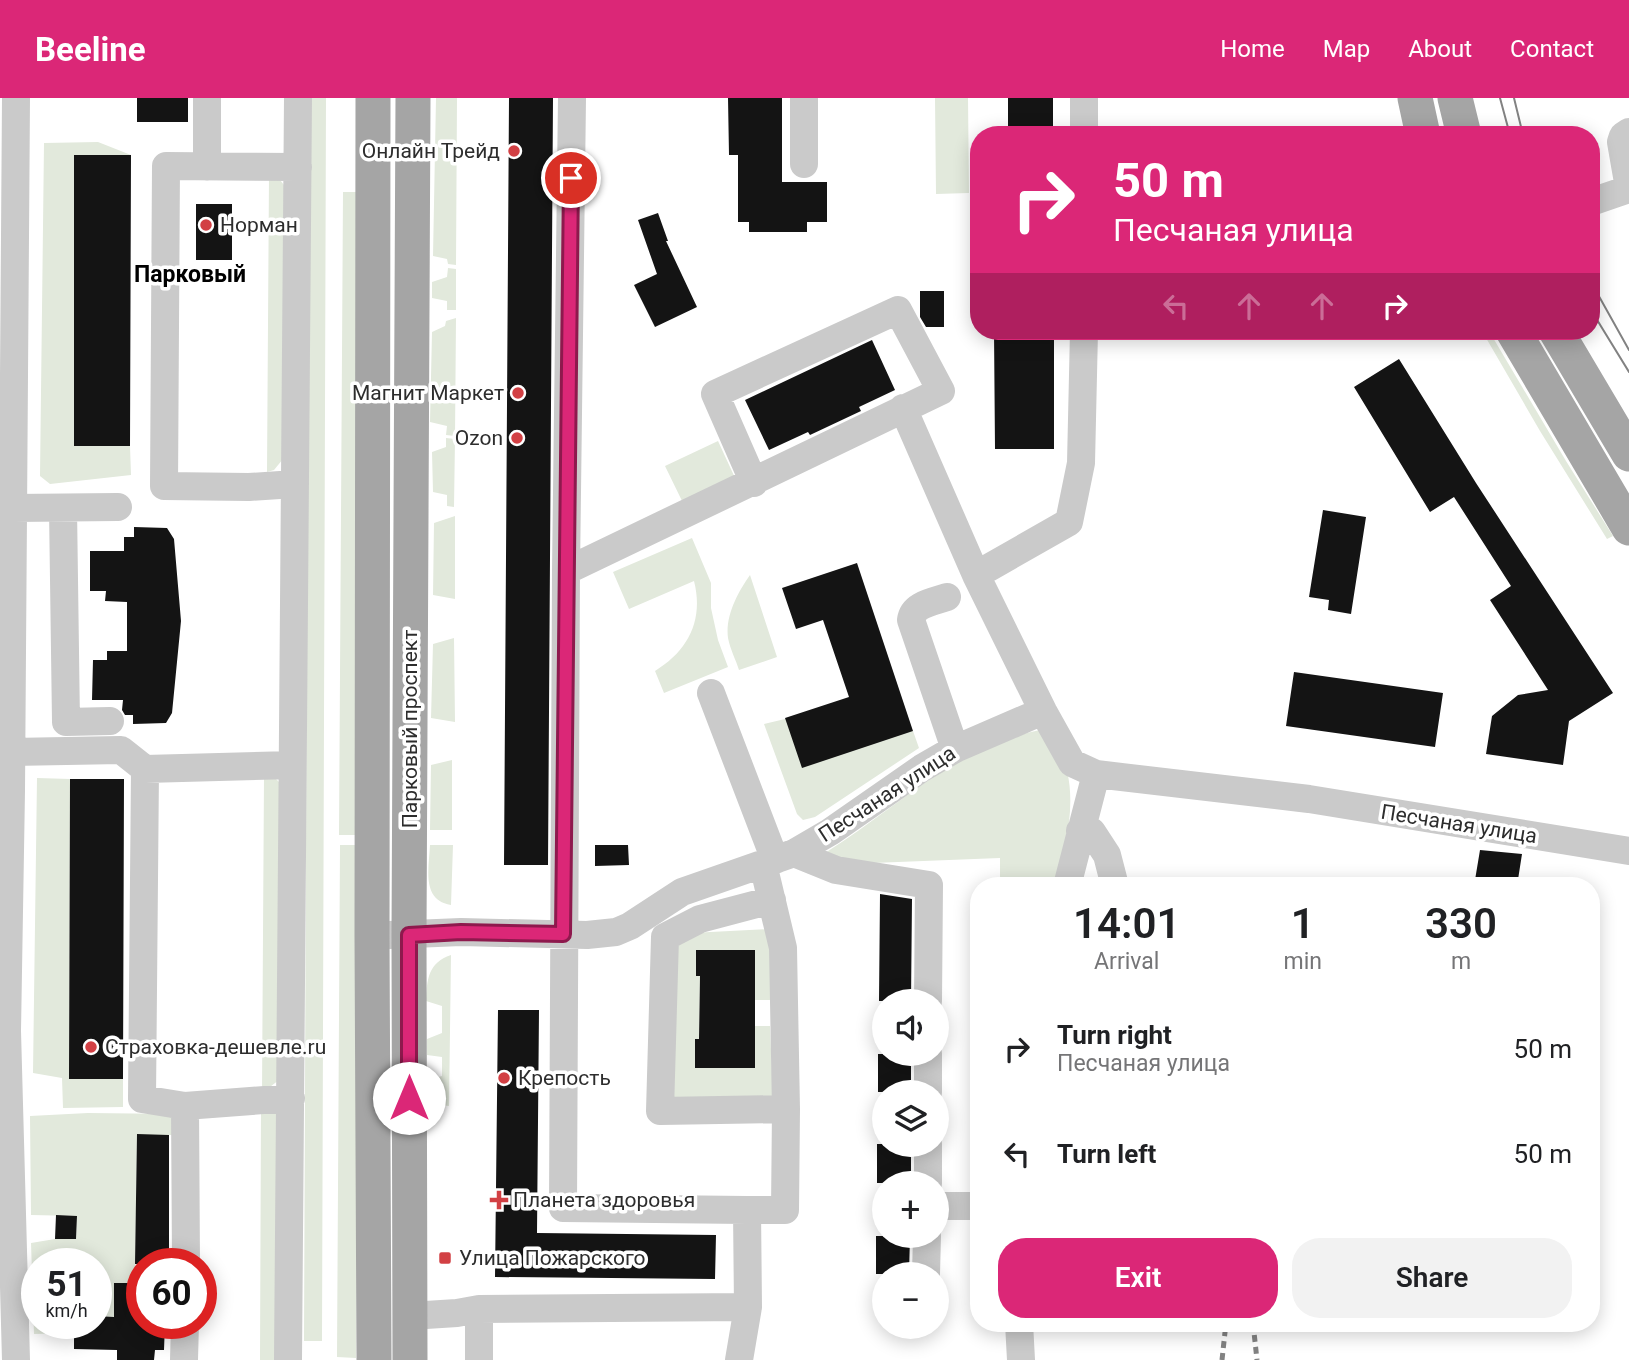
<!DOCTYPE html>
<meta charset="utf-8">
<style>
:root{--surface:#fff;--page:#f2f2f2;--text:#202124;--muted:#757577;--accent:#db2777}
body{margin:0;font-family:Roboto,sans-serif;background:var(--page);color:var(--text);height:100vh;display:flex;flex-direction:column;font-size:26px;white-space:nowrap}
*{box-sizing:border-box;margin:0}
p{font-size:23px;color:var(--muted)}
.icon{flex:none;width:38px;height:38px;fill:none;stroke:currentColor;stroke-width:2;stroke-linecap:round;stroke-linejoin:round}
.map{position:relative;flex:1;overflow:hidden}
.sheet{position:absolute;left:970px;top:779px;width:630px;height:455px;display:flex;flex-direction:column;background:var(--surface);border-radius:28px;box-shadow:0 4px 18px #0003}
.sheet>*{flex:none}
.hud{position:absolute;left:970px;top:28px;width:630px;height:214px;border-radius:28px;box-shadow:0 4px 18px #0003;background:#db2777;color:#fff;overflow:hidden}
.tools{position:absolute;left:872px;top:891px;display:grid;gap:14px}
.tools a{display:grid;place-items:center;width:77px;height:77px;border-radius:50%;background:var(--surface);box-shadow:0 4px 18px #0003;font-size:35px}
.speed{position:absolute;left:21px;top:1150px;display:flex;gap:14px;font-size:35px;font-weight:700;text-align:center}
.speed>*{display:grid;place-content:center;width:91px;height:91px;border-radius:50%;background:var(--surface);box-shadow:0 4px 18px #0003;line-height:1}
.speed small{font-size:18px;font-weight:400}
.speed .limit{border:10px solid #d22;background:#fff;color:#111}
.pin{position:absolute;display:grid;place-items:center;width:60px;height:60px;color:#fff;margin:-30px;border:4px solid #fff;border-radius:50%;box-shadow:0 2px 7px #0007}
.me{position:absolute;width:77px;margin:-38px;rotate:0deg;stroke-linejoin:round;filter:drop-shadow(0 0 5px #0008)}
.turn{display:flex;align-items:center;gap:24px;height:147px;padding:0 28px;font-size:32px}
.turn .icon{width:91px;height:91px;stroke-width:2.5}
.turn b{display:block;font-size:49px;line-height:60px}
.lanes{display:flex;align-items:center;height:66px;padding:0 28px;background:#0003;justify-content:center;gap:35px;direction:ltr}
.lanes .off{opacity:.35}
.eta{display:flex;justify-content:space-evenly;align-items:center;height:119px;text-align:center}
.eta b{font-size:42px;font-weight:600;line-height:49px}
.primary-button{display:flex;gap:14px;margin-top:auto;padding:14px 28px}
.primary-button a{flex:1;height:80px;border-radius:28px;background:var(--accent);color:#fff;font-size:28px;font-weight:600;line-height:80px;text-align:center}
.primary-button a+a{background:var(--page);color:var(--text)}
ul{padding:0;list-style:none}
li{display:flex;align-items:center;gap:21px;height:105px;padding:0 28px}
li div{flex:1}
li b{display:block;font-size:26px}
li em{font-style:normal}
header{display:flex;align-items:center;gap:42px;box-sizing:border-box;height:98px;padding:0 35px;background:var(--accent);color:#fff}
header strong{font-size:33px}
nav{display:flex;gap:38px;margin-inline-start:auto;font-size:24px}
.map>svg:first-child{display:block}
</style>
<header>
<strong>Beeline</strong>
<nav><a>Home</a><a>Map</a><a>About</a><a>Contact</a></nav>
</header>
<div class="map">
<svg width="1629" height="1262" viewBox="0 0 1629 1262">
<rect width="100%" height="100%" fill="#fff"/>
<path fill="#e2e9dc" d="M 309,0 L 326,0 L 322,1243 L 304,1243 Z
M 436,0 L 457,0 L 456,167 L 448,166 L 447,161 L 433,158 Z
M 935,0 L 968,0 L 969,95 L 936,96 Z
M 98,44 L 131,57 L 74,57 L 75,348 L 130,348 L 131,377 L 50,386 L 40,378 L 44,45 Z
M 269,77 L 280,82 L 284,87 L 283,361 L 274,372 L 267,374 Z
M 343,94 L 364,94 L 360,737 L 339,737 Z
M 448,170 L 456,171 L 456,212 L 447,212 L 447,203 L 432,200 L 432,184 L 447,179 Z
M 456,220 L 455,338 L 446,337 L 447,328 L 430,324 L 432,234 L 445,228 L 446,223 Z
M 1482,233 L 1489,233 L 1566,363 L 1613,438 L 1607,441 L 1540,333 Z
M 446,340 L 455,341 L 454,409 L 447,408 L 447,397 L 433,394 L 432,354 L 446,349 Z
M 718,343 L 736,382 L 684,407 L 665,368 Z
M 455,418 L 455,501 L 433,497 L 434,425 Z
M 692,440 L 711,485 L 711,510 L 718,542 L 728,569 L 664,595 L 655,573 C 688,553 704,522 694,483 L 629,511 L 613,474 Z
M 750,477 L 777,559 L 739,572 C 736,562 730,551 728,540 C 725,518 738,494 750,477 Z
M 454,540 L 455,624 L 431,620 L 433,546 Z
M 785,621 L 913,633 L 919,650 L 815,719 L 803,722 L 797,716 L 764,626 Z
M 1040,632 C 1048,644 1064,660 1067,673 C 1076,710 1065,752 1055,787 L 1000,787 L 1000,760 L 847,766 L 825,755 C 897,710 953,650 1040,632 Z
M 452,662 L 452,732 L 430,732 L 431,667 Z
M 264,678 L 276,681 L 280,685 L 279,982 L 262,995 Z
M 37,680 L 70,681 L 69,980 L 123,981 L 123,1009 L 63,1010 L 62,980 L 33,975 Z
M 340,747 L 359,747 L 356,1260 L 337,1259 Z
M 430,747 L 453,747 L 451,807 C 421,802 429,770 430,747 Z
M 770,831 L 770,902 L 755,902 L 755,852 L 696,852 L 696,877 L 700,878 L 699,941 L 695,970 L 755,970 L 755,928 L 770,928 L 773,1000 L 667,1004 L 670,845 L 691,835 Z
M 451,857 L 449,1008 L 440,1007 L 440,998 L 426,995 C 426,983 432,981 442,978 L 442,959 L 427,957 L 427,941 L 442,935 L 442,908 L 426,903 C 427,881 428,865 451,857 Z
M 261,1006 L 276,1015 L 279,1262 L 260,1262 Z
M 88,1015 L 179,1016 L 178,1037 L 137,1037 L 135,1185 L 114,1185 L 114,1219 L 96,1218 L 96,1166 L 37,1166 L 37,1225 L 74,1225 L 74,1235 L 34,1236 L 31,1145 L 55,1141 L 76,1141 L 77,1118 L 31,1117 L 30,1018 Z"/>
<path fill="#141414" d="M 137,0 L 188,0 L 188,24 L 137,24 Z
M 509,0 L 553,0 L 548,767 L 504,767 Z
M 728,0 L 782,0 L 782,84 L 827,84 L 827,124 L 807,124 L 807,134 L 749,134 L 749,124 L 738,124 L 738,57 L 729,57 Z
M 1008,0 L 1053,0 L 1053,37 L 1008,37 Z
M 74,57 L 131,57 L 130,348 L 74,348 Z
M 196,106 L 232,106 L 232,162 L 196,162 Z
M 658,115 L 668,143 L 666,143 L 697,209 L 655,229 L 634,187 L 657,176 L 638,122 Z
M 920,193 L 944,193 L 944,229 L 926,229 L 920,219 Z
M 994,233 L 1054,233 L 1054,351 L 995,351 Z
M 872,242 L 895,292 L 859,309 L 861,313 L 810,337 L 808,334 L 769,352 L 745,302 Z
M 1399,261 L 1476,385 L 1613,595 L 1569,623 L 1563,667 L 1486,656 L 1492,618 L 1518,597 L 1548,592 L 1490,502 L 1511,488 L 1454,399 L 1430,414 L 1354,289 Z
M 1323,412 L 1366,419 L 1351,516 L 1328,512 L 1329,502 L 1309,499 Z
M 134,429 L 167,430 L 174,441 L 181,523 L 172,615 L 166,625 L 133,626 L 133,617 L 125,617 L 122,612 L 123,602 L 92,602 L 93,562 L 107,562 L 107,553 L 127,553 L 127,504 L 105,503 L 106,493 L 90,493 L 90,453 L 124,453 L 124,439 L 134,439 Z
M 857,465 L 913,633 L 802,670 L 785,620 L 849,599 L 823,522 L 796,531 L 782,490 Z
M 1294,574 L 1443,595 L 1435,649 L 1286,628 Z
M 70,681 L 124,681 L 123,981 L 69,981 Z
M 595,747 L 628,747 L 629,767 L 595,768 Z
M 1480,752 L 1522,756 L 1517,788 L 1474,788 Z
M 880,796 L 912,801 L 911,903 L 879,903 Z
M 696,852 L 755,852 L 755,970 L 695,970 L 695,941 L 699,941 L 700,878 L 696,878 Z
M 498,912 L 539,912 L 537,1135 L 716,1137 L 715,1181 L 495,1179 Z
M 878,956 L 911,956 L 911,994 L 878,994 Z
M 137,1036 L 169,1037 L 169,1166 L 135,1166 Z
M 877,1046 L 911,1046 L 911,1085 L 877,1085 Z
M 56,1117 L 77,1118 L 76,1141 L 55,1141 Z
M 876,1138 L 910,1138 L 909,1176 L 876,1176 Z
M 114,1185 L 142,1185 L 142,1225 L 165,1225 L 164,1252 L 155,1252 L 154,1262 L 117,1262 L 117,1252 L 74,1251 L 74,1225 L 96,1225 L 96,1218 L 114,1219 Z"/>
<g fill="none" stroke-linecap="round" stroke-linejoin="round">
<path stroke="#cacaca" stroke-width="28" d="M 16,0 L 11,693 L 7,933 L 16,1262
M 207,0 L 207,69
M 572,0 L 566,473 L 563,1110 L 747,1112 L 748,1209 L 739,1262
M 1084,0 L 1084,37
M 1629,34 L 1623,38 L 1621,44 L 1629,90
M 804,66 L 804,0
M 1591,104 L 1629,91
M 903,310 L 976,477
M 295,386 L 249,389 L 164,388 L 166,68 L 298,69
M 13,410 L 118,409
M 63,410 L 66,624 L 110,623
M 566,473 L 941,293 L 898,212 L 715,296 L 754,385
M 947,499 C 933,504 913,506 911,522 L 955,651
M 711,595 L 775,762
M 1043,613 L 976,477 L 1069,424 L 1081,365 L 1084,233
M 11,654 L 121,652 L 145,671
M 1080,733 L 1092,734 L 1107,757 L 1115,788
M 794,755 L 836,772 L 929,787 L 928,903
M 763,766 L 783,850 L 786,1011 L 660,1013 L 665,839 L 700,821 L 772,802
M 1067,788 L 1096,676
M 389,837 L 461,834 L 587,837 L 616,834 L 630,828 L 682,794 L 794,755 L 830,734 L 922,670 L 955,651 L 1043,613 L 1072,665 L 1096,676 L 1309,701 L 1629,753
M 928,994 L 928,956
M 185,1008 L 142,1001 L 145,671 L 292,667
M 928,1085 L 928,1046
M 936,1108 L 978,1108
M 747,1112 L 785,1112 L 786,1011
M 186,1166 L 185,1008 L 291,1000
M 926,1176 L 927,1138
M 410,1218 L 457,1215 L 479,1211 L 748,1209
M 1019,1225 L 1021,1262
M 184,1262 L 185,1225
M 288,1262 L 298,0
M 479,1262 L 479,1211"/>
<path stroke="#a5a5a5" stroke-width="35" d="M 373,0 L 372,837 L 374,1262
M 1415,0 L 1423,37
M 1455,0 L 1464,37
M 1513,233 L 1629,430
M 1556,233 L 1629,356
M 410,1262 L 409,837 L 413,0"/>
<path stroke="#828282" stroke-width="2" d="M 1500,0 L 1510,37
M 1514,0 L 1523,37
M 1591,184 L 1629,252
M 1591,212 L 1629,274"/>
<path stroke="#828282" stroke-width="5" stroke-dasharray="7 5" stroke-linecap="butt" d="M 1253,1225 L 1257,1262
M 1222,1262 L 1226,1225"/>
</g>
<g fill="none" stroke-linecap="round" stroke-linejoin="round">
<g stroke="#8e194d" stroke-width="18">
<path id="route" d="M 409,1000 L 409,837 L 461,834 L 563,836 L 571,80"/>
</g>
<use href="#route" stroke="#db2777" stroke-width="12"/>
</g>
<g fill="#d24044" stroke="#fff" stroke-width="2.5">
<circle cx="514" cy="53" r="7"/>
<circle cx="206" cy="127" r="7"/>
<circle cx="518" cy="295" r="7"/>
<circle cx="517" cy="340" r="7"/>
<circle cx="91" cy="949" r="7"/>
<circle cx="504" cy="980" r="7"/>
<path d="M495.5 1091.5h7v7h7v7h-7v7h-7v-7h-7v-7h7z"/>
<rect x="438" y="1153" width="14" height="14" rx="3.5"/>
</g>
<g text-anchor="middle" stroke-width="7" stroke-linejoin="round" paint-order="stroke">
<g font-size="21" fill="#2d2d2d" stroke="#fff" text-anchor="start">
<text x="500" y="60" text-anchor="end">Онлайн Трейд</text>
<text x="220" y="134">Норман</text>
<text x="504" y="302" text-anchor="end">Магнит Маркет</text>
<text x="503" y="347" text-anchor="end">Ozon</text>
<text x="105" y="956">Страховка-дешевле.ru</text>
<text x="518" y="987">Крепость</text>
<text x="513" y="1109">Планета здоровья</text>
<text x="459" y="1167">Улица Пожарского</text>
</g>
<g font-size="21" fill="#2d2d2d" stroke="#fff">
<text transform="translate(410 631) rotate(-90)" y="7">Парковый проспект</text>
<text transform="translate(887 696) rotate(-33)" y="7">Песчаная улица</text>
<text transform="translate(1459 726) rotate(9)" y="7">Песчаная улица</text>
</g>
<g font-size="23" font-weight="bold" fill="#000" stroke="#fff">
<text x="190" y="184">Парковый</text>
</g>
</g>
</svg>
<div class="tools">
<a><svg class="icon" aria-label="sound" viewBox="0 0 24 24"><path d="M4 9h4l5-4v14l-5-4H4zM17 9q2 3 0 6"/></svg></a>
<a><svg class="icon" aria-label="layers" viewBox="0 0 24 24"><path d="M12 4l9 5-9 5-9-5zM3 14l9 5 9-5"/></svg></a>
<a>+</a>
<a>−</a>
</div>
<div class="speed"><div>51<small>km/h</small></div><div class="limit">60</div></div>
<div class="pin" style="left:571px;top:80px;background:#d93025"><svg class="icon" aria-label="arrive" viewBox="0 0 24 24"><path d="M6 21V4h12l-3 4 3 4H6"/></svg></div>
<svg class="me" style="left:409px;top:1000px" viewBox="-20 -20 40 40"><circle r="19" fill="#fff"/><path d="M0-13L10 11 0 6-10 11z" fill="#db2777"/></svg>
<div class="hud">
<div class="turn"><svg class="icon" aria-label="right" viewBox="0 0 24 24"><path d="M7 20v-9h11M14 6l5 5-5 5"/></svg><div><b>50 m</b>Песчаная улица</div></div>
<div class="lanes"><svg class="icon off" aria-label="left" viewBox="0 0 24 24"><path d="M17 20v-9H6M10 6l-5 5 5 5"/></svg><svg class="icon off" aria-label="ahead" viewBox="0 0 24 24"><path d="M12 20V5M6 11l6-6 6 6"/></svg><svg class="icon off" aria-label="ahead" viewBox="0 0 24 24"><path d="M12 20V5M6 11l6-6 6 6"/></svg><svg class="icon" aria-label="right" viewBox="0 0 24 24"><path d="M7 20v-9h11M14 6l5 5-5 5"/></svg></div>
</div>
<section class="sheet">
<div class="eta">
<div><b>14:01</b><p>Arrival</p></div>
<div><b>1</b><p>min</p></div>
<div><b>330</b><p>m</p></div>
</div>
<ul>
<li><svg class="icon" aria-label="right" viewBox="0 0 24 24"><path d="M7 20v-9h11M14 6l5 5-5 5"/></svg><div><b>Turn right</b><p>Песчаная улица</p></div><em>50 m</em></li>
<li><svg class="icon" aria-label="left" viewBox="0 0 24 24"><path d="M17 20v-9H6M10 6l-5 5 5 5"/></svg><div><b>Turn left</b></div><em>50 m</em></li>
</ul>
<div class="primary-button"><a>Exit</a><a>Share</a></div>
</section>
</div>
